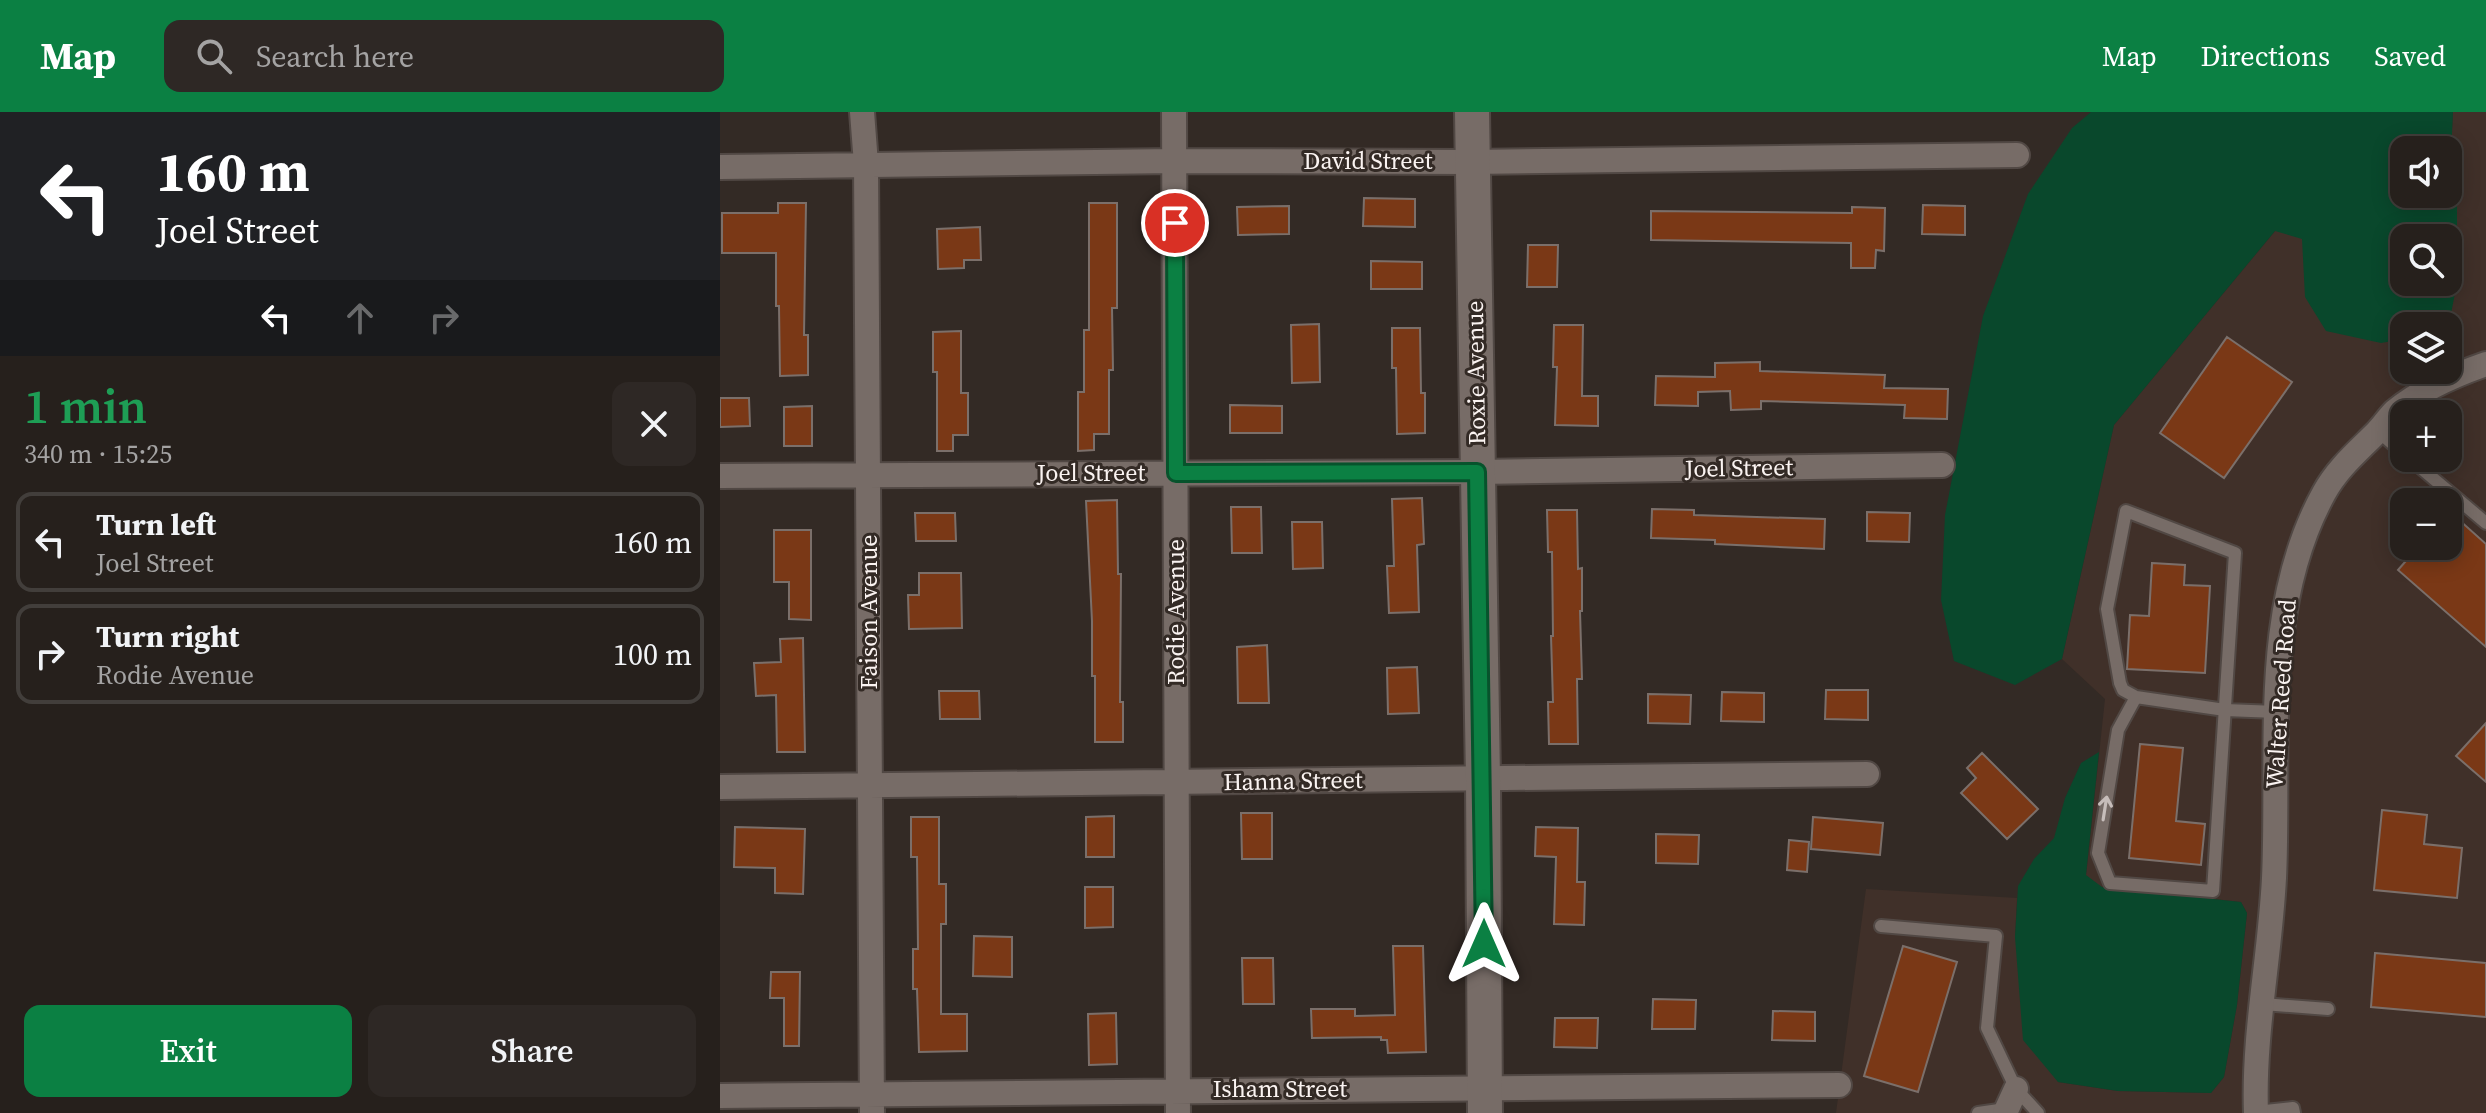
<!DOCTYPE html>
<meta charset="utf-8">
<style>
:root{--surface:#26201c;--page:#2e2825;--text:#f1f3f6;--muted:#a4a3a3;--line:#423e3b;--accent:#0b8043}
body{margin:0;font-family:"Source Serif 4",serif;background:var(--page);color:var(--text);height:100vh;display:flex;flex-direction:column;font-size:30px;white-space:nowrap}
*{box-sizing:border-box;margin:0}
p{font-size:26px;color:var(--muted)}
.icon{flex:none;width:44px;height:44px;fill:none;stroke:currentColor;stroke-width:2;stroke-linecap:round;stroke-linejoin:round}
.map{position:relative;flex:1;overflow:hidden}
.side{display:flex;flex-direction:column;background:var(--surface);width:720px}
.side>*{flex:none}
.banner{background:#202124;color:#fff;overflow:hidden}
.fabs{position:absolute;left:1670px;top:24px;display:grid;gap:16px}
.fabs a{display:grid;place-items:center;width:72px;height:72px;border-radius:16px;background:var(--surface);box-shadow:0 4px 20px #0003,0 0 0 2px var(--line);font-size:40px}
.pin{position:absolute;display:grid;place-items:center;width:68px;height:68px;color:#fff;margin:-34px;border:4px solid #fff;border-radius:50%;box-shadow:0 2px 8px #0007}
.me{position:absolute;width:88px;margin:-44px;rotate:0deg;stroke-linejoin:round;filter:drop-shadow(0 0 6px #0008)}
.turn{display:flex;align-items:center;gap:28px;height:168px;padding:0 24px;font-size:36px}
.turn .icon{width:104px;height:104px;stroke-width:2.5}
.turn b{display:block;font-size:56px;line-height:68px}
.lanes{display:flex;align-items:center;height:76px;padding:0 24px;background:#0003;justify-content:center;gap:40px;direction:ltr}
.lanes .off{opacity:.35}
.round{display:grid;place-items:center;flex:none;width:84px;height:84px;border-radius:16px;background:var(--page)}
.overview{display:flex;align-items:center;justify-content:space-between;height:136px;padding:0 24px}
h1{font-size:48px;font-weight:600;line-height:60px;color:#1e9e55}
.button{display:flex;gap:16px;margin-top:auto;padding:16px 24px}
.button a{flex:1;height:92px;border-radius:16px;background:var(--accent);color:#fff;font-size:32px;font-weight:600;line-height:92px;text-align:center}
.button a+a{background:var(--page);color:var(--text)}
ul{padding:0;list-style:none}
li{display:flex;align-items:center;gap:24px;height:100px;margin:0 16px 12px;padding:0 8px;border:4px solid var(--line);border-radius:16px}
li div{flex:1}
li b{display:block;font-size:30px}
li em{font-style:normal}
header{display:flex;align-items:center;gap:48px;box-sizing:border-box;height:112px;padding:0 40px;background:var(--accent);color:#fff}
header strong{font-size:38px}
nav{display:flex;gap:44px;margin-inline-start:auto;font-size:28px}
.search{width:560px;height:72px;background:var(--page);display:flex;align-items:center;gap:20px;box-sizing:border-box;padding:0 28px;border-radius:16px;color:var(--muted);font-size:30px}
main{display:flex;flex:1;min-height:0}
.map>svg:first-child{display:block}
</style>
<header>
<strong>Map</strong>
<div class="search"><svg class="icon" aria-label="search" viewBox="0 0 24 24"><circle cx="10" cy="10" r="6"/><path d="M15 15l6 6"/></svg>Search here</div>
<nav><a>Map</a><a>Directions</a><a>Saved</a></nav>
</header>
<main>
<section class="side">
<div class="banner">
<div class="turn"><svg class="icon" aria-label="left" viewBox="0 0 24 24"><path d="M17 20v-9H6M10 6l-5 5 5 5"/></svg><div><b>160 m</b>Joel Street</div></div>
<div class="lanes"><svg class="icon" aria-label="left" viewBox="0 0 24 24"><path d="M17 20v-9H6M10 6l-5 5 5 5"/></svg><svg class="icon off" aria-label="ahead" viewBox="0 0 24 24"><path d="M12 20V5M6 11l6-6 6 6"/></svg><svg class="icon off" aria-label="right" viewBox="0 0 24 24"><path d="M7 20v-9h11M14 6l5 5-5 5"/></svg></div>
</div>
<div class="overview"><div><h1>1 min</h1><p>340 m · 15:25</p></div><a class="round"><svg class="icon" aria-label="close" viewBox="0 0 24 24"><path d="M6 6l12 12M18 6L6 18"/></svg></a></div>
<ul>
<li><svg class="icon" aria-label="left" viewBox="0 0 24 24"><path d="M17 20v-9H6M10 6l-5 5 5 5"/></svg><div><b>Turn left</b><p>Joel Street</p></div><em>160 m</em></li>
<li><svg class="icon" aria-label="right" viewBox="0 0 24 24"><path d="M7 20v-9h11M14 6l5 5-5 5"/></svg><div><b>Turn right</b><p>Rodie Avenue</p></div><em>100 m</em></li>
</ul>
<div class="button"><a>Exit</a><a>Share</a></div>
</section>
<div class="map">
<svg width="1766" height="1001" viewBox="0 0 1766 1001">
<rect width="100%" height="100%" fill="#332a25"/>
<path fill="#403029" fill-rule="evenodd" d="M 1733,0 L 1766,0 L 1766,1001 L 1116,1001 L 1146,777 L 1297,786 L 1295,825 L 1338,970 L 1398,979 L 1491,981 L 1504,965 L 1517,893 L 1527,801 L 1521,790 L 1365,773 L 1385,587 L 1342,547 L 1394,313 L 1556,118 L 1684,82 L 1728,82 ZM 1684,126 L 1728,126 L 1728,170 L 1684,170 ZM 1684,214 L 1728,214 L 1728,258 L 1684,258 ZM 1684,302 L 1728,302 L 1728,346 L 1684,346 ZM 1684,390 L 1728,390 L 1728,434 L 1684,434 Z"/>
<path fill="#09482c" fill-rule="evenodd" d="M 1371,0 L 1733,0 L 1730,64 L 1737,92 L 1737,171 L 1728,217 L 1728,214 L 1684,214 L 1684,227 L 1661,231 L 1606,219 L 1585,185 L 1582,127 L 1555,119 L 1394,313 L 1342,547 L 1295,573 L 1234,549 L 1221,488 L 1225,403 L 1263,204 L 1308,82 L 1352,16 ZM 1684,38 L 1728,38 L 1728,82 L 1684,82 ZM 1684,126 L 1728,126 L 1728,170 L 1684,170 Z
M 1379,640 L 1366,763 L 1382,775 L 1521,790 L 1527,801 L 1517,893 L 1504,965 L 1491,981 L 1398,979 L 1338,970 L 1303,928 L 1295,825 L 1298,774 L 1314,747 L 1334,726 L 1345,686 L 1361,651 Z"/>
<path fill="#7a3816" stroke="#7b6f6a" stroke-width="2" d="M 644,86 L 695,87 L 695,115 L 643,114 Z
M 58,91 L 86,91 L 84,223 L 88,223 L 88,263 L 60,264 L 59,194 L 56,194 L 56,141 L 2,141 L 2,101 L 58,101 Z
M 369,91 L 397,91 L 397,196 L 392,196 L 393,258 L 389,258 L 389,322 L 374,322 L 374,338 L 358,339 L 358,280 L 364,280 L 364,218 L 369,218 Z
M 1203,93 L 1245,94 L 1245,123 L 1202,122 Z
M 569,94 L 569,122 L 518,123 L 517,95 Z
M 1132,95 L 1165,96 L 1164,139 L 1156,138 L 1155,156 L 1131,156 L 1131,131 L 931,128 L 931,99 L 1132,101 Z
M 260,115 L 261,148 L 244,148 L 244,156 L 218,157 L 217,117 Z
M 808,133 L 838,133 L 837,175 L 807,175 Z
M 651,149 L 702,150 L 702,177 L 651,177 Z
M 599,212 L 600,270 L 572,271 L 571,213 Z
M 834,213 L 863,213 L 862,284 L 878,284 L 878,314 L 835,313 L 837,255 L 833,255 Z
M 672,216 L 700,216 L 701,281 L 705,281 L 705,321 L 677,322 L 676,256 L 672,256 Z
M 241,219 L 241,281 L 248,281 L 248,323 L 233,323 L 233,339 L 217,339 L 217,260 L 213,260 L 213,220 Z
M 1507,225 L 1572,270 L 1504,366 L 1440,321 Z
M 1040,250 L 1040,259 L 1165,263 L 1164,276 L 1228,277 L 1227,307 L 1184,306 L 1185,293 L 1041,289 L 1041,297 L 1011,298 L 1010,279 L 978,280 L 978,294 L 935,293 L 936,264 L 995,265 L 995,251 Z
M 0,286 L 29,286 L 30,314 L 0,315 Z
M 510,293 L 562,294 L 562,321 L 510,321 Z
M 92,294 L 92,334 L 64,334 L 64,295 Z
M 702,386 L 704,432 L 697,433 L 699,500 L 669,501 L 667,454 L 674,454 L 672,387 Z
M 397,388 L 398,462 L 401,462 L 400,590 L 403,590 L 403,630 L 375,630 L 375,564 L 372,564 L 372,509 L 366,389 Z
M 511,395 L 541,395 L 542,441 L 512,441 Z
M 932,397 L 974,398 L 974,403 L 1105,407 L 1104,437 L 995,432 L 995,428 L 931,426 Z
M 827,398 L 857,398 L 858,457 L 862,456 L 862,499 L 860,499 L 862,567 L 857,567 L 858,632 L 829,632 L 828,590 L 833,590 L 831,524 L 833,524 L 832,440 L 828,440 Z
M 1728,398 L 1766,432 L 1766,535 L 1678,458 L 1699,434 L 1728,434 Z
M 1147,400 L 1190,401 L 1189,430 L 1147,429 Z
M 195,401 L 235,401 L 236,429 L 196,429 Z
M 572,410 L 602,410 L 603,456 L 573,457 Z
M 54,418 L 91,418 L 91,508 L 69,507 L 69,470 L 54,470 Z
M 1432,451 L 1465,453 L 1464,473 L 1490,474 L 1485,561 L 1407,557 L 1410,503 L 1429,504 Z
M 199,461 L 241,461 L 242,516 L 189,517 L 188,483 L 199,483 Z
M 83,526 L 85,640 L 57,640 L 56,583 L 36,584 L 34,551 L 61,550 L 60,527 Z
M 547,533 L 549,591 L 518,591 L 517,535 Z
M 697,555 L 699,601 L 668,602 L 667,556 Z
M 1106,578 L 1148,578 L 1148,608 L 1105,607 Z
M 219,579 L 259,579 L 260,607 L 220,607 Z
M 1002,580 L 1044,581 L 1044,610 L 1001,609 Z
M 928,582 L 971,583 L 970,612 L 928,611 Z
M 1766,611 L 1766,670 L 1736,644 Z
M 1420,632 L 1463,636 L 1456,709 L 1485,712 L 1481,753 L 1409,746 Z
M 1262,641 L 1318,697 L 1287,727 L 1241,681 L 1256,666 L 1247,656 Z
M 1662,698 L 1707,703 L 1704,732 L 1742,736 L 1737,786 L 1654,778 Z
M 521,701 L 552,701 L 552,747 L 522,747 Z
M 394,704 L 394,745 L 366,745 L 366,705 Z
M 191,705 L 219,705 L 219,772 L 226,772 L 226,812 L 221,812 L 221,902 L 247,902 L 247,939 L 199,940 L 197,877 L 193,877 L 193,837 L 198,837 L 197,745 L 191,745 Z
M 1093,705 L 1163,711 L 1160,743 L 1091,737 Z
M 15,715 L 85,717 L 83,782 L 55,781 L 55,756 L 14,755 Z
M 816,715 L 858,716 L 857,770 L 865,770 L 864,813 L 834,812 L 836,745 L 815,744 Z
M 936,722 L 979,723 L 978,752 L 936,751 Z
M 1069,728 L 1089,730 L 1087,760 L 1067,758 Z
M 365,775 L 393,775 L 393,815 L 365,816 Z
M 254,824 L 292,825 L 292,865 L 253,864 Z
M 673,834 L 703,834 L 706,940 L 668,941 L 667,928 L 661,928 L 661,925 L 592,926 L 591,897 L 635,897 L 635,904 L 675,903 Z
M 1183,834 L 1237,850 L 1198,980 L 1144,964 Z
M 1655,841 L 1766,851 L 1766,905 L 1651,895 Z
M 522,846 L 553,846 L 554,892 L 523,892 Z
M 51,860 L 80,860 L 79,934 L 64,934 L 64,886 L 50,886 Z
M 933,887 L 976,888 L 975,917 L 932,917 Z
M 1053,899 L 1095,900 L 1095,929 L 1052,928 Z
M 396,901 L 397,952 L 369,953 L 368,902 Z
M 835,906 L 878,906 L 877,936 L 834,935 Z"/>
<g fill="none" stroke-linecap="round" stroke-linejoin="round">
<g stroke="#514844" stroke-width="16">
<path id="lane" d="M 1658,319 L 1684,342
M 1689,346 L 1766,411
M 1416,585 L 1398,618 L 1378,741 L 1390,771 L 1493,779 L 1515,441 L 1406,399 L 1387,497 L 1400,571 L 1403,578 L 1416,585 L 1505,598 L 1557,600
M 1161,814 L 1276,824 L 1267,916 L 1296,977 L 1318,1001
M 1543,892 L 1608,897
M 1536,1000 L 1573,996 L 1574,1001
M 1258,1001 L 1286,997"/>
</g>
<g stroke="#514844" stroke-width="28">
<path id="street" d="M 142,0 L 146,52 L 152,1001
M 454,0 L 458,1001
M 0,55 L 455,49 L 751,50 L 1297,43
M 0,364 L 757,360 L 1222,353
M 0,675 L 1147,662
M 0,984 L 1119,973
M 1285,1001 L 1296,977
M 1536,1001 C 1533,923 1550,845 1554,766 C 1560,639 1540,497 1604,381 C 1617,357 1637,340 1655,322 C 1662,315 1668,306 1675,299 C 1702,277 1734,263 1766,252"/>
</g>
<g stroke="#514844" stroke-width="38">
<path id="secondary" d="M 752,0 L 763,667 L 765,1001"/>
</g>
<use href="#lane" stroke="#776c67" stroke-width="12"/>
<use href="#street" stroke="#776c67" stroke-width="24"/>
<use href="#secondary" stroke="#776c67" stroke-width="34"/>
</g>
<defs><path id="oneway-shaft" d="M-6 0H5M1.5-3L5.5 0L1.5 3" fill="none" stroke-width="1.6" stroke-linecap="round" stroke-linejoin="round" transform="scale(2)"/></defs>
<use stroke="#c6bdba" href="#oneway-shaft" transform="translate(1385 696) rotate(-81)"/>
<g fill="none" stroke-linecap="round" stroke-linejoin="round">
<g stroke="#07532c" stroke-width="20">
<path id="route" d="M 455,111 L 456,361 L 757,360 L 764,832"/>
</g>
<use href="#route" stroke="#0b8043" stroke-width="14"/>
</g>
<g text-anchor="middle" stroke-width="6" stroke-linejoin="round" paint-order="stroke">
<g font-size="24" fill="#faf3f1" stroke="#332a25">
<text x="648" y="57">David Street</text>
<text transform="translate(756 261) rotate(-91)" y="8">Roxie Avenue</text>
<text transform="translate(1019 356) rotate(-1)" y="8">Joel Street</text>
<text x="371" y="369">Joel Street</text>
<text transform="translate(149 500) rotate(-90)" y="8">Faison Avenue</text>
<text transform="translate(456 500) rotate(-90)" y="8">Rodie Avenue</text>
<text transform="translate(1561 582) rotate(-86)" y="8">Walter Reed Road</text>
<text transform="translate(573 669) rotate(-1)" y="8">Hanna Street</text>
<text x="560" y="985">Isham Street</text>
</g>
</g>
</svg>
<div class="fabs">
<a><svg class="icon" aria-label="sound" viewBox="0 0 24 24"><path d="M4 9h4l5-4v14l-5-4H4zM17 9q2 3 0 6"/></svg></a>
<a><svg class="icon" aria-label="search" viewBox="0 0 24 24"><circle cx="10" cy="10" r="6"/><path d="M15 15l6 6"/></svg></a>
<a><svg class="icon" aria-label="layers" viewBox="0 0 24 24"><path d="M12 4l9 5-9 5-9-5zM3 14l9 5 9-5"/></svg></a>
<a>+</a>
<a>−</a>
</div>
<div class="pin" style="left:455px;top:111px;background:#d93025"><svg class="icon" aria-label="arrive" viewBox="0 0 24 24"><path d="M6 21V4h12l-3 4 3 4H6"/></svg></div>
<svg class="me" style="left:764px;top:832px" viewBox="-20 -20 40 40"><path d="M0-17L14 15 0 8-14 15z" fill="#0b8043" stroke="#fff" stroke-width="4"/></svg>
</div>
</main>
